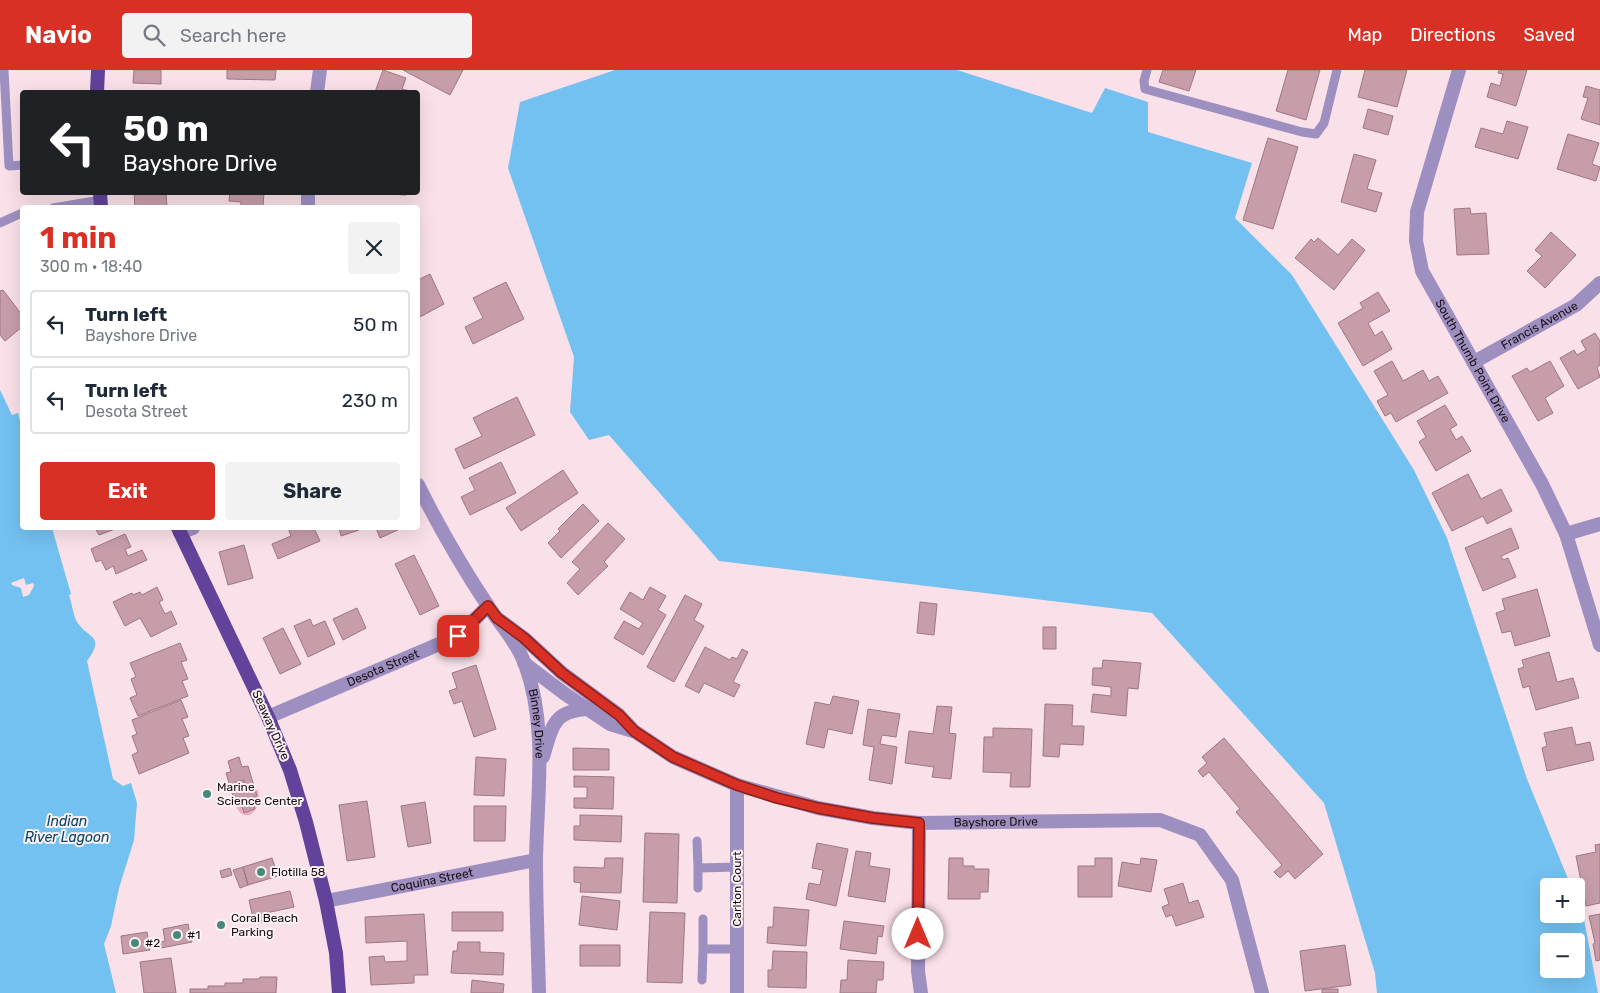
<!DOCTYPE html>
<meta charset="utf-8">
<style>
:root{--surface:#fff;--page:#f2f2f3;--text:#1f2937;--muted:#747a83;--line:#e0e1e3;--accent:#d93025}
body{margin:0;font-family:Rubik,sans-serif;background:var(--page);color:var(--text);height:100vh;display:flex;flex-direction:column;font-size:19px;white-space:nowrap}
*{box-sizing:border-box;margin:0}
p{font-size:16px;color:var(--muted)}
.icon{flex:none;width:28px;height:28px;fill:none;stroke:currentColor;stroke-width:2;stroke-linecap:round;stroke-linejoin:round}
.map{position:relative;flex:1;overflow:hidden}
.drawer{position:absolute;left:20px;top:135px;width:400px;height:325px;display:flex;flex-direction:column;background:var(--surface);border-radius:5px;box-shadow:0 5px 20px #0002}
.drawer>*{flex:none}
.banner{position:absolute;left:20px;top:20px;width:400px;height:105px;border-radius:5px;box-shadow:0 5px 20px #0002;background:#202124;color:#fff;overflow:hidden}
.controls{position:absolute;left:1540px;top:808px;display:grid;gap:10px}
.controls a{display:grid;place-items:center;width:45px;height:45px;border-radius:5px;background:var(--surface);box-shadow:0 5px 20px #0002;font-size:25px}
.pin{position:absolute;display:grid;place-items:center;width:42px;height:42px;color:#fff;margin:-21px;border-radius:10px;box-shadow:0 2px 8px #0006}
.me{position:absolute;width:55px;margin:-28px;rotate:0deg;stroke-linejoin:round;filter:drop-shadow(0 0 4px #0008)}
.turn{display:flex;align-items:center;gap:18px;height:105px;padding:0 20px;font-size:22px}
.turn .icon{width:65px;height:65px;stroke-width:2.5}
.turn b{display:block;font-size:35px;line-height:42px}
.round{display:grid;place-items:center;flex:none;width:52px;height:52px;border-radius:5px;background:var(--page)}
.headline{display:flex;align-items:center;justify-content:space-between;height:85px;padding:0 20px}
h1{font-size:30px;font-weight:700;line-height:38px;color:var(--accent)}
.cta{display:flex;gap:10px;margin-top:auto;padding:10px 20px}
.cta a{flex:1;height:58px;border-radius:5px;background:var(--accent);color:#fff;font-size:20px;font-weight:700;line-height:58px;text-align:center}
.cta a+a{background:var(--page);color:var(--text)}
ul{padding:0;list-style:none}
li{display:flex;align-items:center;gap:15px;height:68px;margin:0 10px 8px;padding:0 10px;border:2px solid var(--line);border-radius:5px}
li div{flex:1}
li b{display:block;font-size:19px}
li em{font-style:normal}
header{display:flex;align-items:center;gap:30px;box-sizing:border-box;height:70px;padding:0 25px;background:var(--accent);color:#fff}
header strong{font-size:24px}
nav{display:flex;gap:28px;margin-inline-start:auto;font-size:18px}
.search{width:350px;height:45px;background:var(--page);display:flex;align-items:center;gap:12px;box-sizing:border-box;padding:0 18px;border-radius:5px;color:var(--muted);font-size:19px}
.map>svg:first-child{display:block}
</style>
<header>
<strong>Navio</strong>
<div class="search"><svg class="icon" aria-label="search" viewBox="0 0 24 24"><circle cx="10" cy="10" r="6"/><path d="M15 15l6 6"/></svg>Search here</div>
<nav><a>Map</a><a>Directions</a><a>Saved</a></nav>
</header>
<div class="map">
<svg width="1600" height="923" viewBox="0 0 1600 923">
<rect width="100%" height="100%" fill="#fae0e8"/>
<path fill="#f1abc2" d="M 255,720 L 258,720 C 260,729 259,739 250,745 C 240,746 238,741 235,733 L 240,731 L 244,743 L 255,739 L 252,728 L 257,726 Z"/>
<path fill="#73c1f1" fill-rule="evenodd" d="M 615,0 L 957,0 L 1092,43 L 1105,18 L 1148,32 L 1148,62 L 1252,93 L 1235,148 L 1292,205 L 1414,400 L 1447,468 L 1527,709 L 1571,816 L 1549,816 L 1549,844 L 1576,844 L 1576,828 L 1583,844 L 1598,923 L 1377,923 L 1375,903 L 1324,733 L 1152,543 L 719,491 L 609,365 L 589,370 L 570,342 L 574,287 L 508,98 L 520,32 ZM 1549,871 L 1576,871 L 1576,899 L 1549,899 Z
M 0,320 L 12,345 L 18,343 L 22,357 L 22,458 L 52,458 L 71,524 L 69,525 C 72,533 73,545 77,552 C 88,569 106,565 87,591 L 113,709 L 123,716 L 131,713 L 137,733 L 134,770 L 119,818 L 111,856 L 104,874 L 116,923 L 0,923 Z"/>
<path fill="#fae0e8" d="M 24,508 L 26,515 L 33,513 L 34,516 L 29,525 L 23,527 L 21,518 L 12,515 L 11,513 Z"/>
<path fill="#c79daa" stroke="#9e7784" d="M 134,0 L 161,0 L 161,14 L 133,13 Z
M 227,0 L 276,0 L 275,10 L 227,9 Z
M 383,0 L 406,8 L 402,19 L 410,21 L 409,22 L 375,22 Z
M 403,0 L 463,0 L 450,25 Z
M 1163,0 L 1196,0 L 1189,21 L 1159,12 Z
M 1288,0 L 1320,0 L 1306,50 L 1276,41 Z
M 1365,0 L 1407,0 L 1397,37 L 1358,27 Z
M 1499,0 L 1527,0 L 1516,36 L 1487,27 L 1491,13 L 1500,16 L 1503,4 L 1498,3 Z
M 1586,16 L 1600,20 L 1600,55 L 1581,49 L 1588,28 L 1583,27 Z
M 1368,39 L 1393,46 L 1388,65 L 1363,58 Z
M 1507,51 L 1528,57 L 1518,89 L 1475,77 L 1481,58 L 1503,64 Z
M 1568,64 L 1599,73 L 1592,94 L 1600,97 L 1596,111 L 1557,99 Z
M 1268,68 L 1298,77 L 1273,159 L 1243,150 Z
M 1354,84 L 1376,90 L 1367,119 L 1382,123 L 1376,142 L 1341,132 Z
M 134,122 L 166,122 L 167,138 L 135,138 Z
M 230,122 L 264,122 L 263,137 L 241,136 L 241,132 L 229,131 Z
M 364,122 L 406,122 L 406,125 Z
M 1470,138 L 1471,144 L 1486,143 L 1489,184 L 1457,185 L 1454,139 Z
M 1551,162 L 1576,185 L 1545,218 L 1527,201 L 1542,186 L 1535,180 Z
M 1318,168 L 1338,185 L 1352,169 L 1365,180 L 1334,220 L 1295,188 L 1311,169 L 1314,172 Z
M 430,204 L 444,234 L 418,248 L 418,210 Z
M 506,212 L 524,249 L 473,274 L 465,257 L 483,248 L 473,228 Z
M 3,220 L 22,245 L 22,257 L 5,271 L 0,265 L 0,221 Z
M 1378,222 L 1390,241 L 1368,253 L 1375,266 L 1382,261 L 1392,279 L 1363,296 L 1338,253 L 1363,238 L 1360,233 Z
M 1595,263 L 1600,271 L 1600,295 L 1597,297 L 1600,307 L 1578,319 L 1560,288 L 1574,280 L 1577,285 L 1586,280 L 1581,271 Z
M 1392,291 L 1403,311 L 1423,300 L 1429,311 L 1438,306 L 1448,323 L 1396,352 L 1391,343 L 1385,346 L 1377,331 L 1388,325 L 1374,301 Z
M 1550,291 L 1564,316 L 1545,328 L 1553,343 L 1538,351 L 1512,306 L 1527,298 L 1530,302 Z
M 517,327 L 535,365 L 464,399 L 455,379 L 482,366 L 473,348 Z
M 1445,335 L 1457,355 L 1450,359 L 1456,370 L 1462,366 L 1471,381 L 1436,401 L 1419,372 L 1426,367 L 1417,351 Z
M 501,392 L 516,423 L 470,445 L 461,427 L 475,420 L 469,408 Z
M 563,400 L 578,423 L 521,461 L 506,438 Z
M 1468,404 L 1481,429 L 1501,419 L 1512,441 L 1487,454 L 1483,446 L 1452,461 L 1432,423 Z
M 583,434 L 599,451 L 561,488 L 548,473 L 560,461 L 558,459 Z
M 608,453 L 625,469 L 604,492 L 608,496 L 578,525 L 567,513 L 580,499 L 572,492 Z
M 95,458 L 118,458 L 99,465 Z
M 288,458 L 314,458 L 320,471 L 278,489 L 272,474 L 291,466 Z
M 339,458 L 358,458 L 359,460 L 341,466 Z
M 376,458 L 402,458 L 380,468 Z
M 1511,458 L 1519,478 L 1501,486 L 1503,490 L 1508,488 L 1516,507 L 1483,521 L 1465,478 Z
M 125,464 L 131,477 L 125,479 L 128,486 L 142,480 L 147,490 L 116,504 L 113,496 L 106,500 L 101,490 L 96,492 L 91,479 Z
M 244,475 L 253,508 L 228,515 L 219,482 Z
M 414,485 L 439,536 L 420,545 L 395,494 Z
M 157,517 L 163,530 L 159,532 L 165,544 L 171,541 L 177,554 L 151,567 L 140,548 L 125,556 L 113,532 L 132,523 L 133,525 L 140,522 L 142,525 Z
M 650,517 L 666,526 L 658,540 L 666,545 L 643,585 L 614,568 L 624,551 L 639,559 L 643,553 L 620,539 L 630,522 L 643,530 Z
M 1537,519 L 1550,566 L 1515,576 L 1511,561 L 1502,563 L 1496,543 L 1505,540 L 1502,529 Z
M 685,525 L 702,534 L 694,550 L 704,556 L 674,612 L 647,597 Z
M 920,532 L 937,534 L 934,565 L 917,563 Z
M 357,538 L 366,558 L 343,570 L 333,549 Z
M 310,549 L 313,556 L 325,551 L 335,574 L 308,587 L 294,556 Z
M 1043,557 L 1056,557 L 1056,579 L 1043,579 Z
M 283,558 L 301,594 L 280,604 L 263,568 Z
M 180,573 L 187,590 L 181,592 L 188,609 L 182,611 L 188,626 L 138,646 L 130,628 L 137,625 L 131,609 L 136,607 L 130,593 Z
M 705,577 L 730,590 L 732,587 L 737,589 L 742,579 L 748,582 L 733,612 L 740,615 L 734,627 L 704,613 L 699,623 L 685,616 Z
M 1549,582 L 1557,612 L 1573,608 L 1579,628 L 1536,640 L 1529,616 L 1523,618 L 1518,599 L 1524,597 L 1522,590 Z
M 1103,590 L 1141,593 L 1138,619 L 1128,618 L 1126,646 L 1091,642 L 1093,624 L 1111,626 L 1111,617 L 1092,615 L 1093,598 L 1102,598 Z
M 476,595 L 496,659 L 474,667 L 462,631 L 454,634 L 449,621 L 457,618 L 452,603 Z
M 833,626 L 859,631 L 852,664 L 828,659 L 824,678 L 806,674 L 815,632 L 830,635 Z
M 181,630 L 188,647 L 182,649 L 189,666 L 183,668 L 189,683 L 139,704 L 132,685 L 138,682 L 132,666 L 137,664 L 132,650 Z
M 1045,634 L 1073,635 L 1072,656 L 1084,656 L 1083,675 L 1060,674 L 1059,687 L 1043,686 Z
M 937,636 L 952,637 L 949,663 L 956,664 L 951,709 L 932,707 L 934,697 L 905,693 L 909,661 L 933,664 Z
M 868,639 L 900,644 L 896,667 L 882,665 L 880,674 L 897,677 L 892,714 L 869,710 L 874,677 L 863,675 Z
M 1572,657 L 1576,675 L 1590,672 L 1594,690 L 1547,701 L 1542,678 L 1547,676 L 1544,663 Z
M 993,658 L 1032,659 L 1030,717 L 1010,717 L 1011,703 L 983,702 L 984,667 L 993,667 Z
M 1224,668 L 1323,784 L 1295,809 L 1288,801 L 1280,808 L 1274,802 L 1282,795 L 1236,742 L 1240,739 L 1209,702 L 1203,707 L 1198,701 L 1207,693 L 1202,687 Z
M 573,678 L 609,679 L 609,700 L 573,700 Z
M 239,687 L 242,697 L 248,696 L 257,726 L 252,728 L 255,739 L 244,743 L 240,731 L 235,733 L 226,703 L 231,702 L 228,691 Z
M 476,687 L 506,689 L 504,726 L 474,725 Z
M 574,706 L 614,707 L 613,739 L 574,738 L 574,728 L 587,728 L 587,717 L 574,717 Z
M 244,710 L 246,718 L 238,720 L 235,712 Z
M 367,731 L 375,787 L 347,791 L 339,735 Z
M 425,732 L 431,773 L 408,777 L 401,736 Z
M 474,736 L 506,736 L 505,771 L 474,771 Z
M 580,745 L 622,746 L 621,772 L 574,770 L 574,756 L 580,756 Z
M 645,763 L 679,764 L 677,833 L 643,832 Z
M 817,773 L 848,779 L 836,836 L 806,829 L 809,813 L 820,815 L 823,800 L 812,798 Z
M 1600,774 L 1600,833 L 1586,836 L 1576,786 L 1596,782 L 1595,775 Z
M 856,781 L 871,783 L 869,796 L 890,799 L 885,832 L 848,826 Z
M 272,788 L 278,806 L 248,815 L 243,797 Z
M 605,788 L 623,788 L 621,823 L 580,822 L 581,813 L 574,812 L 574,797 L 604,798 Z
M 949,788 L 963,788 L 963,796 L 974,796 L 974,799 L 989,799 L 988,822 L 980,822 L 980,829 L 948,829 Z
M 1095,788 L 1112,788 L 1112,827 L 1078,827 L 1078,796 L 1095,796 Z
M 1141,788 L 1157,790 L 1151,822 L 1118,816 L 1122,792 L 1140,795 Z
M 243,797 L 248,815 L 240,818 L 233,800 Z
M 230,798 L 232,805 L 222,808 L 220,801 Z
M 1183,813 L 1189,833 L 1198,830 L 1204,847 L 1176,856 L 1172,845 L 1166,847 L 1162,837 L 1169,834 L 1164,819 Z
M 290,821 L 294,837 L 266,843 L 268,851 L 254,853 L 249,830 Z
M 582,826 L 620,831 L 617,860 L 579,855 Z
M 774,837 L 809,840 L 806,876 L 767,873 L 768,857 L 773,857 Z
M 452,842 L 503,842 L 503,861 L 452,861 Z
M 650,842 L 685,843 L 682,913 L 647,912 Z
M 424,844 L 428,905 L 414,905 L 414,913 L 371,915 L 369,887 L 384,886 L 385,892 L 407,891 L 407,871 L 366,873 L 365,847 Z
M 1600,844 L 1600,890 L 1596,891 L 1593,874 L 1595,873 L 1589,846 Z
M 844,851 L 884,856 L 882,867 L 878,866 L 876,884 L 840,879 Z
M 188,854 L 192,872 L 161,878 L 160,872 L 165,871 L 163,859 Z
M 147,862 L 150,880 L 123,884 L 121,866 Z
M 458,872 L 480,872 L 480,882 L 504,883 L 503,905 L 451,903 L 453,881 L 457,881 Z
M 580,875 L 620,875 L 620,896 L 580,896 Z
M 1345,875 L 1351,915 L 1305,921 L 1300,881 Z
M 773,881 L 807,882 L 806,918 L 768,917 L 768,900 L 772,900 Z
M 171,888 L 176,923 L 144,923 L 140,892 Z
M 848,890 L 884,892 L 883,910 L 877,910 L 876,923 L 840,923 L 841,910 L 847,910 Z
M 260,907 L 277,907 L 276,923 L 190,923 L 190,919 L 208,919 L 208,916 L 225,916 L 225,913 L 243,913 L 243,909 L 259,909 Z
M 472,910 L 504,914 L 503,923 L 471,923 Z
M 1322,919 L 1338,919 L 1338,923 L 1322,923 Z"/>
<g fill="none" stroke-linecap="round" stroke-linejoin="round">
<path stroke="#9e8fc1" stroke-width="9" d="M 4,0 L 9,96 L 22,95
M 1147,0 L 1144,11 L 1145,19 L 1302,62 L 1316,64 L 1324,53 L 1337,0
M 53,138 L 101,130
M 0,153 L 22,143
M 697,771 L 698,798 L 737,797
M 698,818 L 698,798
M 703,849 L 703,879 L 737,879
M 702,910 L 703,879"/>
<g stroke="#9e8fc1" stroke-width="14">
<path id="s1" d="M 1459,0 L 1417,142 L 1416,171 L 1422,201 L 1542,414 L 1566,464 L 1600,575"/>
<path d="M 317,22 L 320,0"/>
<path d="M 308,138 L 308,122"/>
<path id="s2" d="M 1474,292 L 1576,235 L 1600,213"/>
<path id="s3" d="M 418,415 C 439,457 462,497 488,536 C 501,555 517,573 525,594 C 548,657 537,725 536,790 C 536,834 538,879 539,923"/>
<path d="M 180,463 L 193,458"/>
<path d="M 1566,464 L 1600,454"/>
<path id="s4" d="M 497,548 L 524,568 L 562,603 L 619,645 L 634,661 L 673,687 L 737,715 L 818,738 L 873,748 L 919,753 L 1160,750 L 1200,765 L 1232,810 L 1262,923"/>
<path d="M 524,593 L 565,624 L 610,654 L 633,661"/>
<path id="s5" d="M 268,647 L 458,566 L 488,536"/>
<path d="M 543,687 C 552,657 553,640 589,639"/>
<path d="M 919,753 L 918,901 L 921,923"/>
<path id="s6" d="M 326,831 L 536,790"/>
<path d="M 737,923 L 737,715"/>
</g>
<path stroke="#62429a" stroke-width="14" d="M 97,22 L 98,0
M 100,122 L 101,138
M 178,458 L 268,647 L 290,700 L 306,752 L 326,831 L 336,883 L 339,923"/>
</g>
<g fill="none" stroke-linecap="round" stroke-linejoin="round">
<g stroke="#8d1f18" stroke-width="12">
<path id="route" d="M 458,566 L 488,536 L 497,548 L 524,568 L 562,603 L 619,645 L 634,661 L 673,687 L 737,715 L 777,728 L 818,738 L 873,748 L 919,753 L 918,864"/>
</g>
<use href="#route" stroke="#d93025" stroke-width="9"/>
</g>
<g fill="#46887a" stroke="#fbf2f5" stroke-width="2">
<circle cx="207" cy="724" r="5"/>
<circle cx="261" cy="802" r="5"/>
<circle cx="221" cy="855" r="5"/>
<circle cx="177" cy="865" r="5"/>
<circle cx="135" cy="873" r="5"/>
</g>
<g text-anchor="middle" stroke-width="4" stroke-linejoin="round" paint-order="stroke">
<g font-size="12" fill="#1a0c11" stroke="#fbf2f5">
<text dy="4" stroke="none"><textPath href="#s2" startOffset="75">Francis Avenue</textPath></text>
<text dy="4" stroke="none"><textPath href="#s1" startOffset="311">South Thumb Point Drive</textPath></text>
<text dy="4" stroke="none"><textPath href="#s5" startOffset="125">Desota Street</textPath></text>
<text dy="4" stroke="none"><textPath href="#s3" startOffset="270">Binney Drive</textPath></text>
<text transform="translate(271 655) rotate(66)" y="4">Seaway Drive</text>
<text dy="4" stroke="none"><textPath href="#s4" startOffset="558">Bayshore Drive</textPath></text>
<text dy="4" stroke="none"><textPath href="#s6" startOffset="108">Coquina Street</textPath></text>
<text transform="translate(737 819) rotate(-90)" y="4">Carlton Court</text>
</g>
<g font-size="12" fill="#1a0c11" stroke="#fbf2f5" text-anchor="start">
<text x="217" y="721">Marine<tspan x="217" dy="14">Science Center</tspan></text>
<text x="271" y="806">Flotilla 58</text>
<text x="231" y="852">Coral Beach<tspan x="231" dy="14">Parking</tspan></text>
<text x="187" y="869">#1</text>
<text x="145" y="877">#2</text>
</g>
<g font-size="14" font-style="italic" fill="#064666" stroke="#fbf2f5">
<text x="67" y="756">Indian<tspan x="67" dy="16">River Lagoon</tspan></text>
</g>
</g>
</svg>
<div class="controls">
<a>+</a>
<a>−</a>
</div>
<div class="pin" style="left:458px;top:566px;background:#d93025"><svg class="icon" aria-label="arrive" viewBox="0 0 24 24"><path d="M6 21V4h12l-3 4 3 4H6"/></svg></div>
<svg class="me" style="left:918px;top:864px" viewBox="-20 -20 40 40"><circle r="19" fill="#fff"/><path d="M0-13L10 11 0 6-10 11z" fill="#d93025"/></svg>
<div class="banner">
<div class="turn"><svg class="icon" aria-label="left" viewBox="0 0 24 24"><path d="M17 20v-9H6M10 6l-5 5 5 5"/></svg><div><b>50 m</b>Bayshore Drive</div></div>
</div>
<section class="drawer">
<div class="headline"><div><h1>1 min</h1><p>300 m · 18:40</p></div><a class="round"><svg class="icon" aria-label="close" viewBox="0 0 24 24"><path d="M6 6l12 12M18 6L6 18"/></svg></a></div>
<ul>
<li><svg class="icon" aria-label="left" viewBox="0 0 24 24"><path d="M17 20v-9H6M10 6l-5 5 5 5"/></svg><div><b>Turn left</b><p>Bayshore Drive</p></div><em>50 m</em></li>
<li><svg class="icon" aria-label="left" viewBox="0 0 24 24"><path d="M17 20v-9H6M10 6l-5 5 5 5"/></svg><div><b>Turn left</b><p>Desota Street</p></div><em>230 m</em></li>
</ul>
<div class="cta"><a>Exit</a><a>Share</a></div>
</section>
</div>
